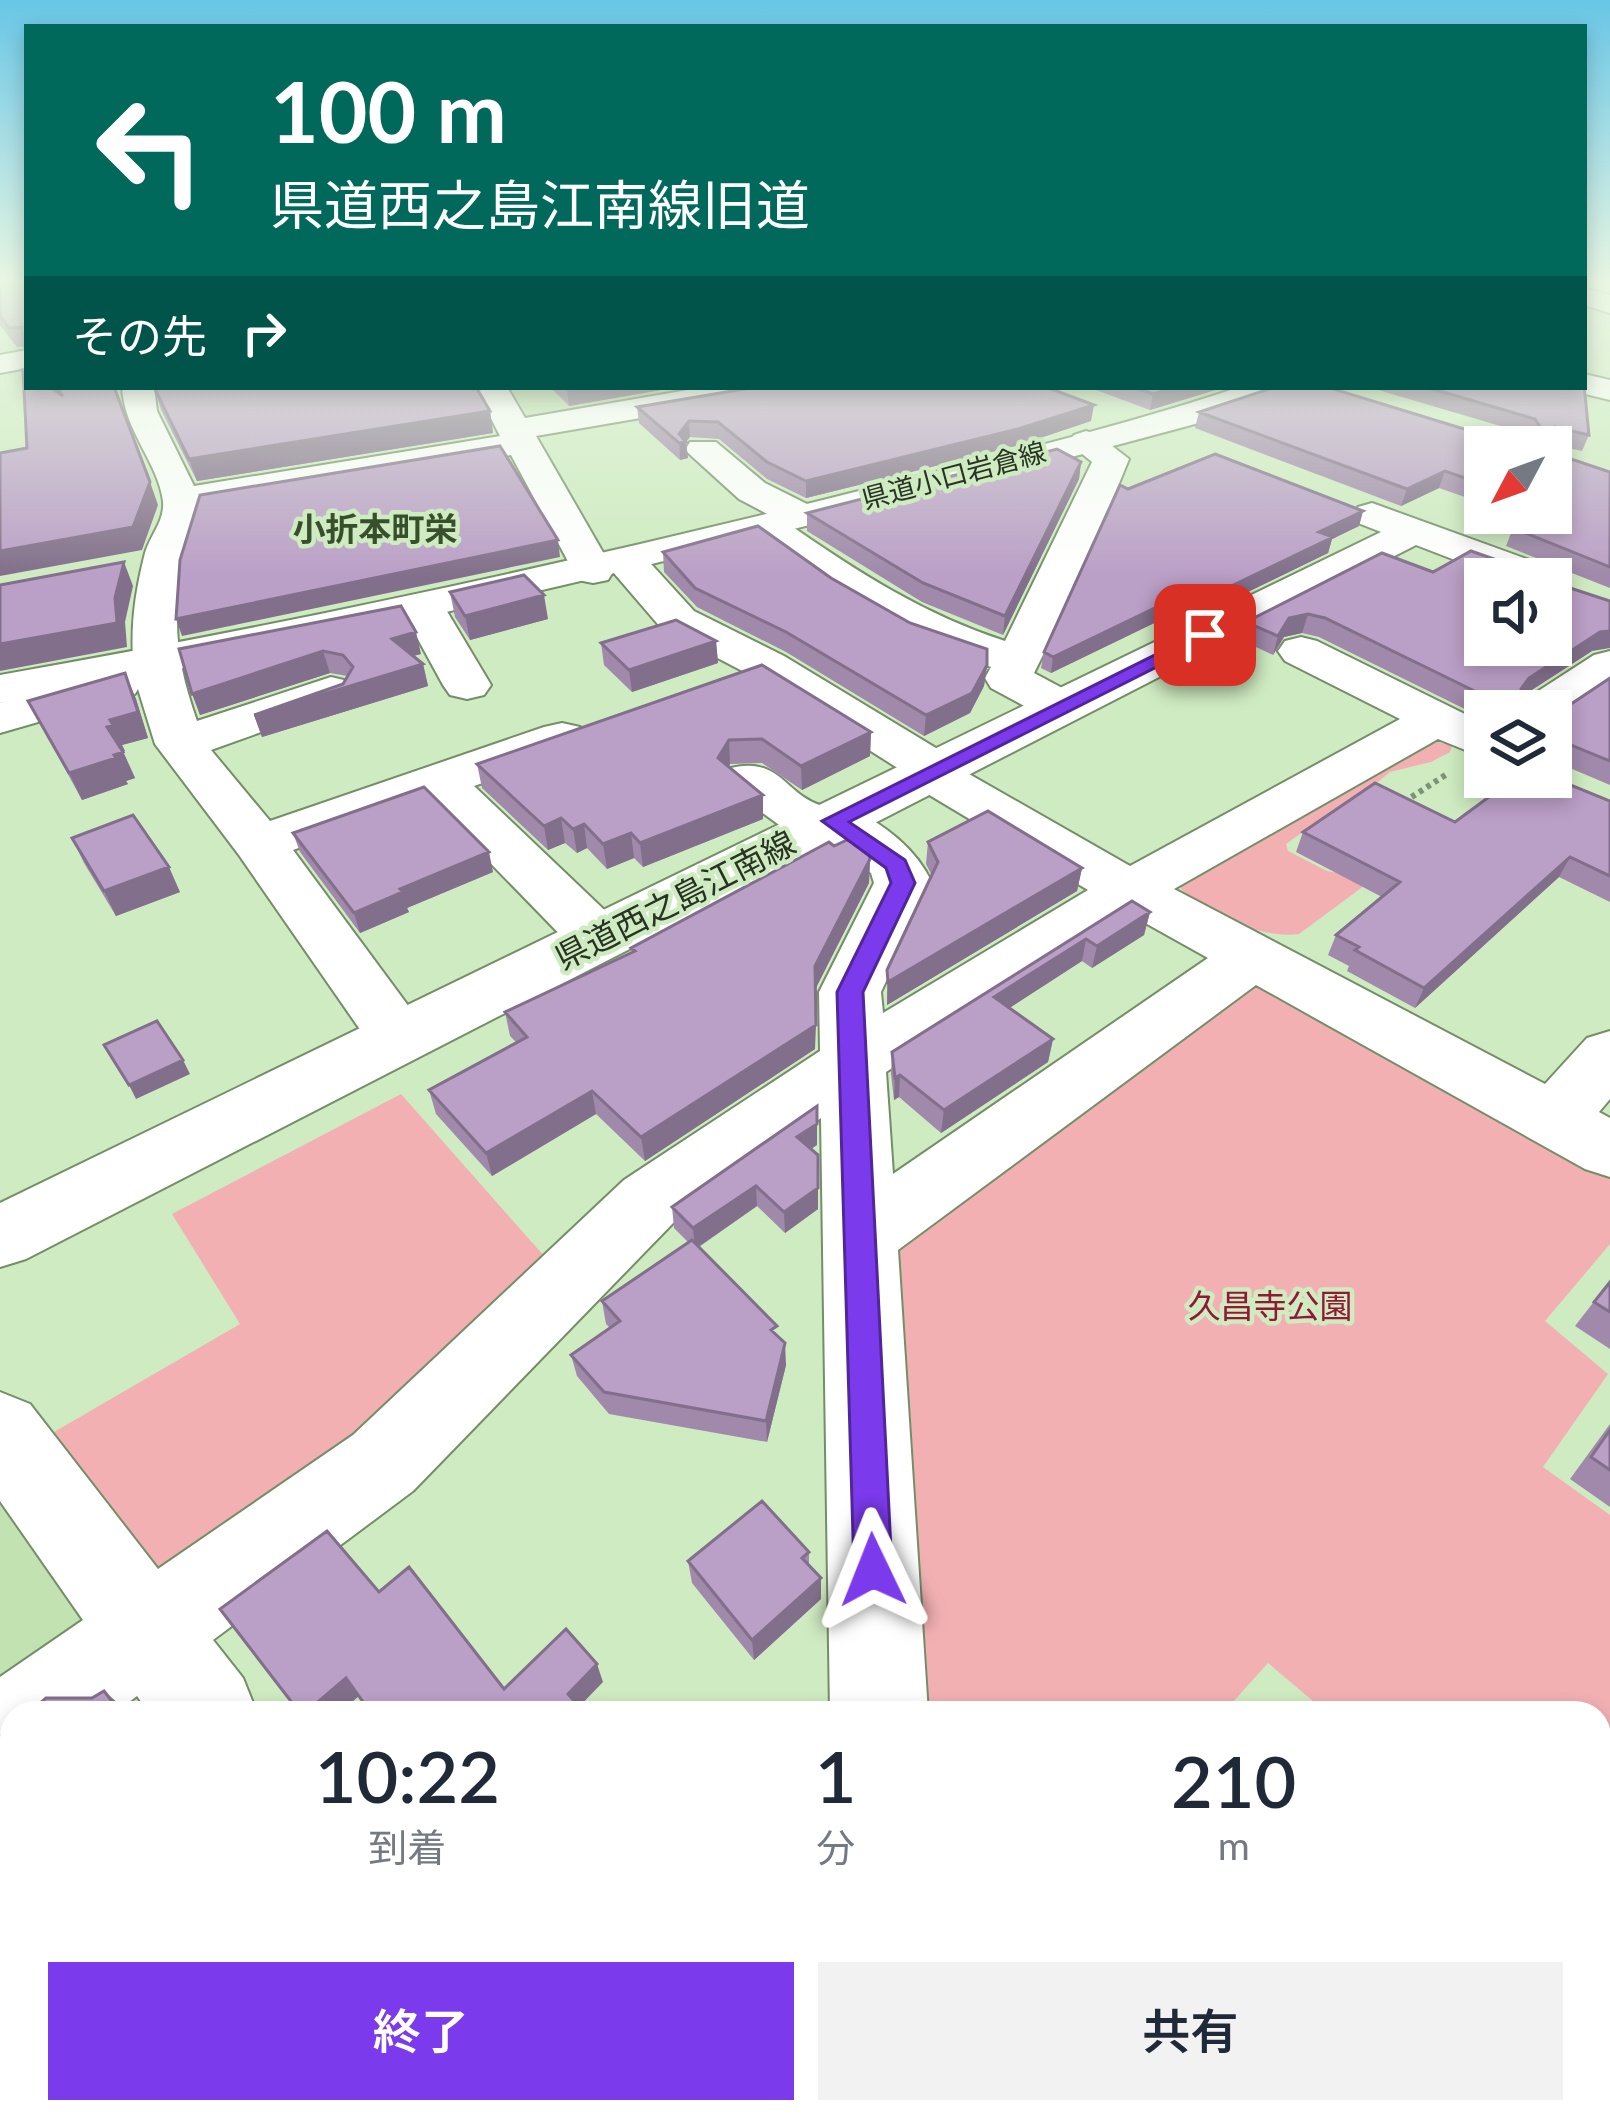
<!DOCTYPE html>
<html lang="ja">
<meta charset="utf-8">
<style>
:root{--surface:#fff;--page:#f2f2f3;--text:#1f2937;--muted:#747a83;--accent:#7c3aed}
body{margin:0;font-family:Lato,"Noto Sans JP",sans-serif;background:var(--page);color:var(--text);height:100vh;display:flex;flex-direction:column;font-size:45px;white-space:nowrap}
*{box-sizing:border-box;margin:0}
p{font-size:39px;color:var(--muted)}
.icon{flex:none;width:66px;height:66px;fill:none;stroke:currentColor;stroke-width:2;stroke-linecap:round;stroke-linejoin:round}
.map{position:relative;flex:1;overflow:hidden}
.side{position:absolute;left:0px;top:1701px;width:1611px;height:423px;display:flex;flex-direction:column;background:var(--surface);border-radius:36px 36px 0 0;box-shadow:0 6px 18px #0003}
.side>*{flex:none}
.hud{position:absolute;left:24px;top:24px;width:1563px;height:366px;border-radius:0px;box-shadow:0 6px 18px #0003;background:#00695c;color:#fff;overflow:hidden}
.needle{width:78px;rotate:229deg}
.fabs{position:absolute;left:1464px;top:426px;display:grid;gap:24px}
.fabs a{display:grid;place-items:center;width:108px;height:108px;border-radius:0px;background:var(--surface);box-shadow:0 6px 18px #0003;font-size:60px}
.pin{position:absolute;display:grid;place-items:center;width:102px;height:102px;color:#fff;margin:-51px;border-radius:24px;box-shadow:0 6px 18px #0006}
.me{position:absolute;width:132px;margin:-66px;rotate:358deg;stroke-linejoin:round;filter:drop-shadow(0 0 9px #0008)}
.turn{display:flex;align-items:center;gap:42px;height:252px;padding:0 48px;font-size:54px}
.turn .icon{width:156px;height:156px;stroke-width:2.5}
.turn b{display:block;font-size:84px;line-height:102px}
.then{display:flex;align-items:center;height:114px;padding:0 48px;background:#0003;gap:24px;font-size:45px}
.eta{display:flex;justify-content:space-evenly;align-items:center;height:204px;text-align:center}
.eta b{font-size:72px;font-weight:600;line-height:84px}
.action{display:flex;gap:24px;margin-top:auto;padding:24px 48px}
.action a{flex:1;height:138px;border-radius:0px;background:var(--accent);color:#fff;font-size:48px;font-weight:600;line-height:138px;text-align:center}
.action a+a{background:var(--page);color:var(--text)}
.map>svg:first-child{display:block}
</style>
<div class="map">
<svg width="1610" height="2122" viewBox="0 0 1610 2122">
<rect width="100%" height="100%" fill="#cfebc1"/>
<path fill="#c2e2b2" d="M 502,387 L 657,387 L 661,397 L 520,421 Z
M 0,1492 L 107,1638 L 0,1712 Z"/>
<path fill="#f2b0b3" d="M 1428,739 L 1452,746 L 1450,752 L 1431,762 L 1390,772 L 1337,816 L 1314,824 L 1286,844 L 1288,851 L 1327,871 L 1372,880 L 1299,934 C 1261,939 1208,915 1181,889 L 1184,877 Z
M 1259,972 L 1610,1165 L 1610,1244 L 1545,1321 L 1608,1374 L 1543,1467 L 1610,1515 L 1610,1984 L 1599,1973 L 1599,1713 L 1327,1713 L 1268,1663 L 1223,1713 L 910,1713 L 886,1243 Z
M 401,1094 L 560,1274 L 163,1600 L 42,1439 L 240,1324 L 172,1214 Z"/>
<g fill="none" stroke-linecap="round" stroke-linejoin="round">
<g stroke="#748e68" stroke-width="4">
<path id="minor" d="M 1584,288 L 1610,295 L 1610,313 L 1584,305 Z
M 27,350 L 27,368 L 0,373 L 0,355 Z
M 1584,374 L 1610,380 L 1610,400 L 1573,391 L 1570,387 L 1584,387 Z
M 122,387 L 154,387 L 157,411 L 194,486 L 500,436 L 475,387 L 507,387 L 525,418 L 705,387 L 779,387 L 763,397 L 536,436 L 608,561 L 612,554 L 627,551 L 642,554 L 694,611 L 784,656 L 954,759 L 962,770 L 1130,866 L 1400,719 L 1285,661 L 1278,651 L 1285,641 L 1301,637 L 1317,641 L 1485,724 L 1485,758 L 1438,739 L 1174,889 L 1545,1084 L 1587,1038 L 1610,1031 L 1610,1099 L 1599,1112 L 1610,1118 L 1610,1177 L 1585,1169 L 1256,985 L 898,1250 L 928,1713 L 830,1713 L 821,1118 L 676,1220 L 413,1491 L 213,1640 L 243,1678 L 257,1713 L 149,1713 L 137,1696 L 115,1713 L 12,1713 L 12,1753 L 0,1749 L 0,1677 L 83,1620 L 0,1501 L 0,1392 L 30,1404 L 158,1569 L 353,1435 L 624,1180 L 820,1051 L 819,992 L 874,883 L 871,873 L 827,842 L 800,840 L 731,790 L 723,779 L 731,768 C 780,756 784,794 822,806 C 830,808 840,805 850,809 C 883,822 918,851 932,883 L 881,992 L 883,1013 L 1088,890 L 911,784 L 904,772 L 752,676 L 662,629 L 613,572 L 608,580 L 593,583 L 578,580 L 511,455 L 201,507 C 200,524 190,536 186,552 C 171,618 175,658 197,721 L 331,677 L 348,681 L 355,691 L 348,701 L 211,750 L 270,821 L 544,727 L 562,723 L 580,727 L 587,738 L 580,749 L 474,786 L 619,924 L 628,938 L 619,952 L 598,958 L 577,952 L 430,801 L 293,850 L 432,1038 L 423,1054 L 400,1061 L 377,1054 L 239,855 L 155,744 L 138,689 L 135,694 L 0,733 L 0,703 L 118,670 L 134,674 C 130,630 134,596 145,553 C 150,535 165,521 163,501 C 158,462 124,431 122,387 ZM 1131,915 L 1208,958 L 893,1174 L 886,1072 Z
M 1086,431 L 1098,435 L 1129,459 L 1074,593 L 1034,673 L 1079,697 L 1086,707 L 1079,717 L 1062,722 L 1045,717 L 991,688 L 985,678 L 991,667 C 898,638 830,592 752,535 L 746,527 L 752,519 L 773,517 L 739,499 L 685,450 L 690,442 L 716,442 L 765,483 L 817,509 L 822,517 L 817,525 L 790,525 C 859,573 925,615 1005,641 L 1092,462 L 1068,442 L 1074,435 Z
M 423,595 L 438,599 L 445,608 L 491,685 L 484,695 L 467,699 L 450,695 L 443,685 L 401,608 L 408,599 Z
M 1610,651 L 1610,686 L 1557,721 L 1551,723 L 1551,711 L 1516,711 L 1523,701 L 1594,655 Z
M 456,2112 L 580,2112 L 576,2122 L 452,2122 Z
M 835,2112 L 953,2112 L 953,2122 L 835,2122 Z"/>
</g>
<g stroke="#748e68" stroke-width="4">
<path id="major" d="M 1240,387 L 1288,387 L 1283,394 L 1195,424 C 800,531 403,630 0,703 L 0,675 C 278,626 553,567 827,499 C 965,464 1105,432 1240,387 Z
M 1372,503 L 1557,570 L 1563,579 L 1551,589 L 1551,579 L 1504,579 L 1416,545 L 26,1259 L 0,1267 L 0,1203 L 1381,532 L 1358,523 L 1353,515 L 1358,507 Z"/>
</g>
<path stroke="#7f9275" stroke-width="6" stroke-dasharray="4.5 4.5" stroke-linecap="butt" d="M 1404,802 L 1447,774"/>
<use href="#minor" fill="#fff" fill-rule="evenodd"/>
<use href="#major" fill="#fff" fill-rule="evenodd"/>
</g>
<path fill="#a089aa" d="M 0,280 L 27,283 L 27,354 L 24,347 L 17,347 L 0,325 Z
M 154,387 L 490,411 L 493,433 L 197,481 L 161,410 Z
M 550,387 L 678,387 L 569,406 Z
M 1088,387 L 1225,387 L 1150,410 Z
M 1368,387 L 1584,387 L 1589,435 L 1582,451 L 1554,445 L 1553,453 L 1610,472 L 1610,588 L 1554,566 L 1558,584 L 1592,651 L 1524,695 L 1558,707 L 1568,706 L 1610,678 L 1610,785 L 1551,760 L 1551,711 L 1485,711 L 1485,719 L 1319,637 L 1302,633 L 1284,637 L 1273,655 L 1241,640 L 1246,622 L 1433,572 L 1511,565 L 1554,565 L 1506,546 L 1513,528 L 1529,519 L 1511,513 L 1551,513 L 1551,447 L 1485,447 L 1485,504 L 1439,488 L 1401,506 L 1195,428 L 1199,412 L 1490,437 L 1524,433 Z
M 637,407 L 1091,421 L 1016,446 L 806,498 L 767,479 L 719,439 L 690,437 L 686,442 L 688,458 L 680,460 L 639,423 Z
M 1081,462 L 1079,479 L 1003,635 L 922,602 L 807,531 L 807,513 Z
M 1128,489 L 1363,511 L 1359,526 L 1332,539 L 1328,553 L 1192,619 L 1177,612 L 1051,673 L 1041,668 L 1044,652 Z
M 663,552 L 831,578 L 987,665 L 984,686 L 970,713 L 924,736 L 786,652 L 697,607 L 664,572 Z
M 450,592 L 548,619 L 470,640 L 455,617 Z
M 716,641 L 718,663 L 632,692 L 604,665 L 601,643 Z
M 179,649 L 421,654 L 413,656 L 423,664 L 428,686 L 262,737 L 254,715 L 343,684 L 347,676 L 330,673 L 200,715 Z
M 762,665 L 871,732 L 870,756 L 802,790 L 762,763 L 730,764 L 729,767 L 763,819 L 643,867 L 634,858 L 607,869 L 587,848 L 577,853 L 565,843 L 548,850 L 482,788 L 477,764 Z
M 125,673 L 136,699 L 148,738 L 122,745 L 125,751 L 123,751 L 135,778 L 126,781 L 128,784 L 82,800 L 28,701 Z
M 1610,801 L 1610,902 L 1559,877 L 1415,1008 L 1347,971 L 1349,966 L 1328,955 L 1336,935 L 1382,897 L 1296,852 L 1303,832 L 1455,822 Z
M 293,833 L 493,872 L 407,908 L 409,912 L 360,933 L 300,852 Z
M 72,838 L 180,892 L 116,916 L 84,863 Z
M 928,842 L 1082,868 L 1077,891 L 887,1005 L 887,970 L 932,876 L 926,864 Z
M 834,846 L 870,859 L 869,883 L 815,989 L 815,1049 L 645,1161 L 596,1114 L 492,1176 L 436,1114 L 429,1090 L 517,1043 L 510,1036 L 505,1012 L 632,953 L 631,948 Z
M 1132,901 L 1150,912 L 1144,935 L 1092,968 L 1082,961 L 1009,1008 L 1053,1039 L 1048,1062 L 941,1133 L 899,1097 L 894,1100 L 891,1074 L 892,1052 Z
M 817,1145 L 811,1149 L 818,1209 L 785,1233 L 757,1206 L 699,1247 L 777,1335 L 786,1365 L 767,1442 L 609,1414 L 577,1376 L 571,1355 L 610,1328 L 606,1324 L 602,1301 L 688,1242 L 674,1228 L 672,1207 Z
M 1610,1281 L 1610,1349 L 1575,1326 Z
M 1610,1424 L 1610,1507 L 1570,1479 Z
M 809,1552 L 809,1565 L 821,1578 L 821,1599 L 754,1660 L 692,1583 L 688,1561 Z
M 956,2112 L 1019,2112 L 1008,2121 Z"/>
<path fill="#826f8b" d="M 586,387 L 678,387 L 569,406 L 567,390 Z
M 1178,387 L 1225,387 L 1150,410 L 1153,394 Z
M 1094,405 L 1091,421 L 1016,446 L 806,498 L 806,481 Z
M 490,411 L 493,433 L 197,481 L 189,459 Z
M 689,421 L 690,437 L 686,442 L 688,458 L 680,460 L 679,434 Z
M 1081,462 L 1079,479 L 1003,635 L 1005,616 Z
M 1445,471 L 1439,488 L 1401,506 L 1407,489 Z
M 150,482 L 158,505 L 142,550 L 0,576 L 0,551 Z
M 1363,511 L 1359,526 L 1332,539 L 1328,553 L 1192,619 L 1196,603 L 1319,532 Z
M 558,540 L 560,557 L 182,636 L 176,619 Z
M 124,562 L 133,586 L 125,622 L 127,647 L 0,671 L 0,644 L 115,598 Z
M 544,595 L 548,619 L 470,640 L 465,616 Z
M 1180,596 L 1177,612 L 1051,673 L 1053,657 Z
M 1308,614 L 1302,633 L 1284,637 L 1273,655 L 1278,636 L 1289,618 Z
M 1610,631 L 1610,648 L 1592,651 L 1521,697 L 1521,689 L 1529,678 L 1600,632 Z
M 416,632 L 421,654 L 397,660 L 392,639 Z
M 716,641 L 718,663 L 632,692 L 629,670 Z
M 323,651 L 330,673 L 200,715 L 192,694 Z
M 423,664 L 428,686 L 262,737 L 254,715 Z
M 987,665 L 984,686 L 970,713 L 924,736 L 926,715 Z
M 125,673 L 136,699 L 148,738 L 122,745 L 125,751 L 118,753 L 107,727 Z
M 871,732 L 870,756 L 802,790 L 801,766 Z
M 729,740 L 730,764 L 719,782 L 718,758 Z
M 123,752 L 135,778 L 126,781 L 128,784 L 82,800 L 69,773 Z
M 763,795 L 763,819 L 643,867 L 640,843 Z
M 561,818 L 565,843 L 548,850 L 544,826 Z
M 584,824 L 587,848 L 577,853 L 573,829 Z
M 631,833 L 634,858 L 607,869 L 603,844 Z
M 489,852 L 493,872 L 407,908 L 409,912 L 360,933 L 354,913 L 400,889 Z
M 1570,857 L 1559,877 L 1415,1008 L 1424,988 Z
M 870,859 L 869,883 L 815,990 L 815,966 Z
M 169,867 L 180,892 L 116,916 L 104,891 Z
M 1082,868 L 1077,891 L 887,1005 L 888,982 Z
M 1150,912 L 1144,935 L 1092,968 L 1097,946 Z
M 1086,939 L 1082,961 L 991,1020 L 994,997 Z
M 816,1025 L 815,1049 L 645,1161 L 641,1137 Z
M 1053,1039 L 1048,1062 L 941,1133 L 944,1110 Z
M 183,1060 L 190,1074 L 136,1099 L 129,1085 Z
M 900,1075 L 899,1097 L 894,1100 L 895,1078 Z
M 592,1091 L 596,1114 L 492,1176 L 486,1153 Z
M 817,1124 L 817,1145 L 797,1158 L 797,1137 Z
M 756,1186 L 757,1206 L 695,1249 L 693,1228 Z
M 818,1188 L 818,1209 L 785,1233 L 784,1212 Z
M 785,1343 L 786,1365 L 767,1442 L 766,1421 Z
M 821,1578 L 821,1599 L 754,1660 L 752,1640 Z
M 597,1664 L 603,1682 L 575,1711 L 568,1694 Z
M 346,1678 L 359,1696 L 339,1713 L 305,1713 Z
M 104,1691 L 126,1710 L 129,1713 L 121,1713 Z
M 0,1866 L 12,1898 L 12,1959 L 0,1928 Z
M 19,2112 L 57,2112 L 45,2122 L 7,2122 Z
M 363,2112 L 376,2112 L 381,2122 L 368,2122 Z"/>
<path fill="#ba9fc6" stroke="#826f8b" stroke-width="3" fill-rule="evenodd" d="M 0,280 L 23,280 L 27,283 L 27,350 L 24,346 L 22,327 L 9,328 L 0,316 Z
M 23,370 L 27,372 L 27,387 L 50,387 L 63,396 L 56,387 L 114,387 L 150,482 L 133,527 L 0,551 L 0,453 L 27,448 Z
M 1584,385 L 1589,435 L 1555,427 L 1553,453 L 1610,472 L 1610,567 L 1513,528 L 1541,513 L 1551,513 L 1551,447 L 1485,447 L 1485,485 L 1445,471 L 1407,489 L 1199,412 L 1275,387 L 1327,387 L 1490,437 L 1543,431 L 1535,419 L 1426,387 L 1584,387 Z
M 154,387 L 476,387 L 490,411 L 189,459 Z
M 756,387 L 1046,387 L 1094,405 L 1018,429 L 806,481 L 767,462 L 718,422 L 689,421 L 679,434 L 686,442 L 679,443 L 637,407 Z
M 1133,387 L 1178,387 L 1153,394 Z
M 500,446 L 558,540 L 176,619 L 180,560 L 200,495 Z
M 1057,449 L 1081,462 L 1005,616 L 923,583 L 807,513 Z
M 1215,454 L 1363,511 L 1319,532 L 1333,537 L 1196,603 L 1180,596 L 1053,657 L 1044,652 L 1120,485 L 1128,489 Z
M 758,526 L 831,578 L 910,623 L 987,649 L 987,665 L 972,693 L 926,715 L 786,632 L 695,588 L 663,552 Z
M 1471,551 L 1511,565 L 1554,565 L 1558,584 L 1610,601 L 1610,631 L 1600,632 L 1529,678 L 1521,689 L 1525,696 L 1556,696 L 1558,707 L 1568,706 L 1610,678 L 1610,761 L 1551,737 L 1551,711 L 1504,711 L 1498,708 L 1495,701 L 1325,618 L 1308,614 L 1289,618 L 1278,636 L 1246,622 L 1382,553 L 1433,572 ZM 1485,579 L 1551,579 L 1551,645 L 1485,645 Z
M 124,562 L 115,598 L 117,623 L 0,644 L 0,585 Z
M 524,575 L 544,595 L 465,616 L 450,592 Z
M 401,606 L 416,632 L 392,639 L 423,664 L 254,715 L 343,684 L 353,667 L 343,655 L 323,651 L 192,694 L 179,649 Z
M 676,620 L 716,641 L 629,670 L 601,643 Z
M 762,665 L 871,732 L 801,766 L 762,739 L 729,740 L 718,758 L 763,795 L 640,843 L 631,833 L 603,844 L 584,824 L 573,829 L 561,818 L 544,826 L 477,764 Z
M 125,673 L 138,712 L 110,720 L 113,725 L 107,727 L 123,752 L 114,755 L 116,758 L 69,773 L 28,701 Z
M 1516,777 L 1551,777 L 1610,801 L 1610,876 L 1570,857 L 1424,988 L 1355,950 L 1359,947 L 1336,935 L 1400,882 L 1303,832 L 1375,783 L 1455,822 Z
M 424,787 L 489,852 L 400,889 L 403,892 L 354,913 L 293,833 Z
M 988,811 L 1082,868 L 888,982 L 887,970 L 938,862 L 928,842 Z
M 133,815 L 169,867 L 104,891 L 72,838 Z
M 849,839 L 868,852 L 870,859 L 815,966 L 816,1025 L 641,1137 L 592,1091 L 486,1153 L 429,1090 L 527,1037 L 505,1012 L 635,951 L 631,948 L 829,842 L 834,846 Z
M 1132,901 L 1150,912 L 1097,946 L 1086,939 L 994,997 L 1053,1039 L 944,1110 L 900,1075 L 895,1078 L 892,1052 Z
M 157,1021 L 183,1060 L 129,1085 L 104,1045 Z
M 817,1106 L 817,1124 L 797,1137 L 818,1155 L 818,1188 L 784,1212 L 756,1186 L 693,1228 L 672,1207 Z
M 692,1240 L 777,1326 L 771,1330 L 785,1343 L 766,1421 L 604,1392 L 571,1355 L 620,1321 L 602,1301 Z
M 1610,1282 L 1610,1312 L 1594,1302 Z
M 1610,1430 L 1610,1470 L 1591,1457 Z
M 762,1501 L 809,1552 L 802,1558 L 821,1578 L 752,1640 L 688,1561 Z
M 327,1531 L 379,1592 L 409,1567 L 504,1689 L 566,1629 L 597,1664 L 568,1694 L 585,1713 L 371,1713 L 346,1678 L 305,1713 L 300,1713 L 220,1609 Z
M 104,1691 L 121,1713 L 29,1713 L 46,1698 L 92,1698 Z
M 718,1705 L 725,1713 L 710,1713 Z
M 12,1727 L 12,1775 L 0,1758 L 0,1737 Z
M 0,1928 L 12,1958 L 12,2112 L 19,2112 L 7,2122 L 0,2122 Z
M 229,2112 L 363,2112 L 368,2122 L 218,2122 Z"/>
<linearGradient id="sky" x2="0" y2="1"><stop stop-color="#68c6e6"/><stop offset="0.49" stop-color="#e9f6e3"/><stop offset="1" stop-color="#e9f6e3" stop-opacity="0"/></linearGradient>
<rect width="1610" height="577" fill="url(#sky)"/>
<path fill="#7c3aed" stroke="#51269a" stroke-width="3" d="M 1205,630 L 1215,635 L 1212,639 L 849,822 L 905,860 L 915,883 L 863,992 L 892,1570 L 887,1583 L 873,1589 L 860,1583 L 854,1570 L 837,992 L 891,883 L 886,868 L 822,821 Z"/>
<g text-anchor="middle" stroke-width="9" stroke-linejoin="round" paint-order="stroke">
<g font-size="27" fill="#293323" stroke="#cfebc1">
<text transform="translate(954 476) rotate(-15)" y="9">県道小口岩倉線</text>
</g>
<g font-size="33" font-weight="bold" fill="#384f2c" stroke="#cfebc1">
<text x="375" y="541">小折本町栄</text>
</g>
<g font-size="33" fill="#293323" stroke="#cfebc1">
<text transform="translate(675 900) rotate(-27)" y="12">県道西之島江南線</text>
</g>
<g font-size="33" fill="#921833" stroke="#cfebc1">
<text x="1270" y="1318">久昌寺公園</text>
</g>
</g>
</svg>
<div class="fabs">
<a><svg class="needle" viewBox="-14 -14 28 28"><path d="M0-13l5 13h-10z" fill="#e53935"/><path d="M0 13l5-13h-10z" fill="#747a83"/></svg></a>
<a><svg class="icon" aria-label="sound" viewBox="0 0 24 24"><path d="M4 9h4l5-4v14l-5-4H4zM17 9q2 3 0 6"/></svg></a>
<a><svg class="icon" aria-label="layers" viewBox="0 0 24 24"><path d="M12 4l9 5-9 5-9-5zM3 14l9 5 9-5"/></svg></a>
</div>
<div class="pin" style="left:1205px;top:635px;background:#d93025"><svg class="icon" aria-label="arrive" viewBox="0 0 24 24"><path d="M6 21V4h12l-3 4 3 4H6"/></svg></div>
<svg class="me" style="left:873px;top:1570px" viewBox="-20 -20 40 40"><path d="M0-17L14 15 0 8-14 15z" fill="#7c3aed" stroke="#fff" stroke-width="4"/></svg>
<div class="hud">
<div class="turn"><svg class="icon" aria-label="left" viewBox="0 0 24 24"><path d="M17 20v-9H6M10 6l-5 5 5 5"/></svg><div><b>100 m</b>県道西之島江南線旧道</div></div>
<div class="then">その先<svg class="icon" aria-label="right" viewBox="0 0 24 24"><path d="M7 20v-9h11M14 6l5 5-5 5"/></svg></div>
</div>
<section class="side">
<div class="eta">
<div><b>10:22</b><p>到着</p></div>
<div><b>1</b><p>分</p></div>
<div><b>210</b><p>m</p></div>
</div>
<div class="action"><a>終了</a><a>共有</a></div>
</section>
</div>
